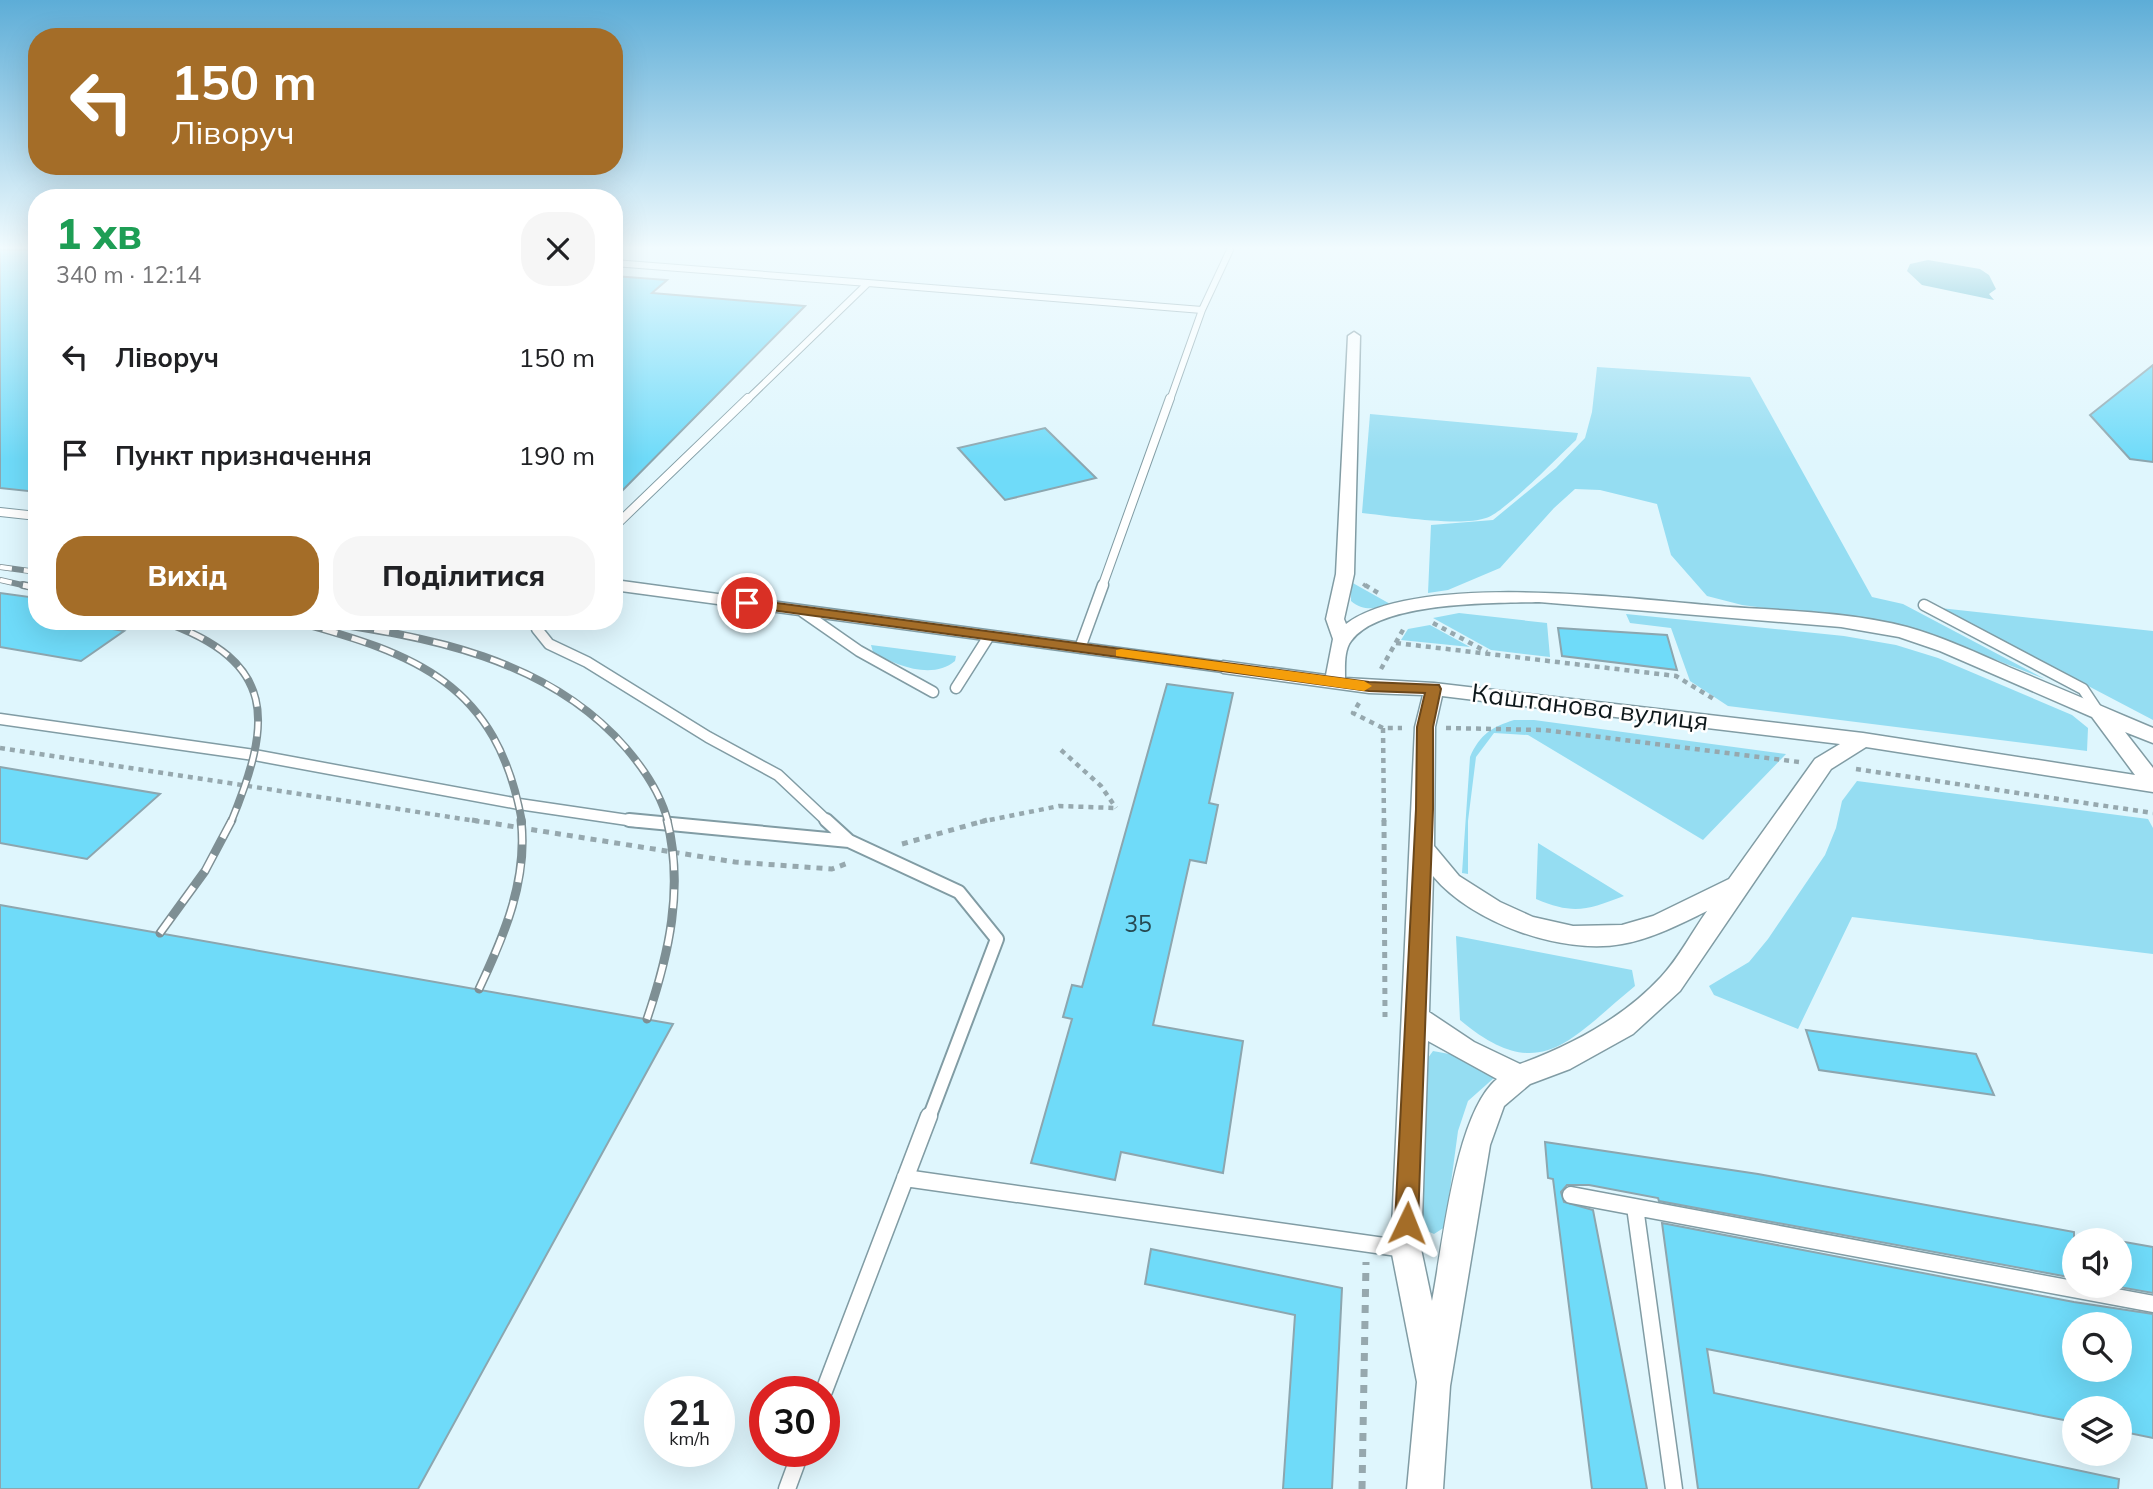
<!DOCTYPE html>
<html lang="uk">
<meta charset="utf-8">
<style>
:root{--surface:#fff;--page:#f6f6f6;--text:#202124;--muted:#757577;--accent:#a46d28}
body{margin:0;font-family:Mulish,sans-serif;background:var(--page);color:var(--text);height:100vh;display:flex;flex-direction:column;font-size:26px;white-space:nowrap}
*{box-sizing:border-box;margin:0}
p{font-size:23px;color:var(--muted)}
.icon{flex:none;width:38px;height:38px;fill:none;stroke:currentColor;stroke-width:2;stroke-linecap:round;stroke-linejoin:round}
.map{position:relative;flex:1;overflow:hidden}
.sheet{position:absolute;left:28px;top:189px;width:595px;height:441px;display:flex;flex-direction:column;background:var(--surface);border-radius:28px;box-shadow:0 7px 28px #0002}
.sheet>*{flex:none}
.hud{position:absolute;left:28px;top:28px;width:595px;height:147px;border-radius:28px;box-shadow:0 7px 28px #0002;background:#a46d28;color:#fff;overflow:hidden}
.controls{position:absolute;left:2062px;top:1228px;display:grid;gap:14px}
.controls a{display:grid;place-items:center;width:70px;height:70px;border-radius:50%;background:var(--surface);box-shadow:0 7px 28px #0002;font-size:35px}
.speed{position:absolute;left:644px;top:1376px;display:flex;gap:14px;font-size:35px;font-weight:700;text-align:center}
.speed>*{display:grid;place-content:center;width:91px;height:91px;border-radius:50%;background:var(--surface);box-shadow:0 7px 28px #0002;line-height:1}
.speed small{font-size:18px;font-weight:400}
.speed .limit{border:10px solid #d22;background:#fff;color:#111}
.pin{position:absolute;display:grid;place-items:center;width:60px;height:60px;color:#fff;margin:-30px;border:4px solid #fff;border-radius:50%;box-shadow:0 2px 7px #0007}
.me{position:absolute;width:77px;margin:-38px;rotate:2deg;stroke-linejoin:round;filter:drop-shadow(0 0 5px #0008)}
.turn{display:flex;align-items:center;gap:24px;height:147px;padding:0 28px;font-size:32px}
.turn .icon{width:91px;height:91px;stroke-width:2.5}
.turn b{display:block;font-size:49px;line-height:60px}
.round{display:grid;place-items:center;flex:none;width:74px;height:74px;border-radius:28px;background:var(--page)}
.headline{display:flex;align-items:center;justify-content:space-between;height:119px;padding:0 28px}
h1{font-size:42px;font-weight:800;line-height:52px;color:#1e9e55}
.action{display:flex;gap:14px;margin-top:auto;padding:14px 28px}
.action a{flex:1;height:80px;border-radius:28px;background:var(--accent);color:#fff;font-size:28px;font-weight:800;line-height:80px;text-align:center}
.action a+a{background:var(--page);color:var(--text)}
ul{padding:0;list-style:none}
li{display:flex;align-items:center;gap:21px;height:98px;padding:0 28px}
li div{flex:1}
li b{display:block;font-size:26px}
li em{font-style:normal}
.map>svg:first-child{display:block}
</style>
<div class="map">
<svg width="2153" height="1489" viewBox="0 0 2153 1489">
<rect width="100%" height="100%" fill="#dff6fd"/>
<path fill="#95ddf2" d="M 1597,367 L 1750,377 L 1872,597 L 1903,604 L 2045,679 L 1911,627 L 1742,605 L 1707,596 L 1671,555 L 1657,504 L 1600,490 L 1575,489 L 1554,508 L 1500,568 L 1448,590 L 1428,593 L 1431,525 L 1493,520 L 1556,468 L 1585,438 L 1592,412 Z
M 1370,414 L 1578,433 L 1576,440 C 1560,455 1504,513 1486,518 C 1461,527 1391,516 1362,513 Z
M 1351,582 L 1392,605 C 1376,608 1364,612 1351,601 Z
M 1940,608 L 2153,631 L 2153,720 Z
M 1459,613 L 1547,623 L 1550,657 L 1491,650 L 1433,618 Z
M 1626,614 L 1844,636 L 1896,645 L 1938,658 L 2072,715 L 2088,728 L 2087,751 L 1728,706 L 1690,681 L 1671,628 L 1630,623 Z
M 1430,625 L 1470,647 L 1401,640 L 1408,629 Z
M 871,645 L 956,656 L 955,661 C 933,680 896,666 873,652 Z
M 1514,720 L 1534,720 L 1786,754 L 1703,840 L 1528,735 L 1494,733 L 1476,757 L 1468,821 L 1468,874 L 1462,873 L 1470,757 C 1480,734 1492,727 1514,720 Z
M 1857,781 L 2148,819 L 2153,828 L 2153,954 L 1852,917 L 1798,1029 L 1714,995 L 1709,986 L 1749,962 L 1768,939 L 1825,855 L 1836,828 L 1842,801 Z
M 1538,843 L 1624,896 C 1587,910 1574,915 1536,899 Z
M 1456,936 L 1632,970 L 1635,986 C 1569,1040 1540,1087 1460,1020 Z
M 1433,1051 L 1460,1056 L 1495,1077 L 1468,1101 L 1458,1131 L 1445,1227 L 1434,1234 L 1425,1230 L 1419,1207 L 1425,1062 Z"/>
<path fill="#2ca2be" d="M 1928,260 L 1980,269 L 1989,275 L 1996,289 L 1989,294 L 1994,300 L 1922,285 L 1907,271 L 1910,264 Z"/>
<path fill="#6fdbf9" stroke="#8ca6af" stroke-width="2" fill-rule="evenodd" d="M 0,250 L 37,250 L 37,492 L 0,488 Z
M 614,276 L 667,280 L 652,293 L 805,306 L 614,499 Z
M 2153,365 L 2153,462 L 2130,459 L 2090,415 Z
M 1045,428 L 1096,478 L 1005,500 L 958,448 Z
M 0,593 L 37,598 L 37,621 L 66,621 L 124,631 L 81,661 L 0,647 Z
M 1558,628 L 1667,635 L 1677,670 L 1562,656 Z
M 1167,684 L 1233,693 L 1209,803 L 1218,805 L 1206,863 L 1190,860 L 1153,1025 L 1243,1041 L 1223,1173 L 1121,1152 L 1115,1180 L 1031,1163 L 1072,1019 L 1063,1017 L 1072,985 L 1082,987 Z
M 0,767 L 160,794 L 87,859 L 0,843 Z
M 0,905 L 673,1024 L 418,1489 L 0,1489 Z
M 1806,1030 L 1976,1054 L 1994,1095 L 1819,1070 Z
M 1545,1142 L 1758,1174 L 2074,1232 L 2074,1278 L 1659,1201 L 1658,1198 L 1589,1185 L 1567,1185 L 1561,1192 L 1564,1202 L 1593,1210 L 1647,1489 L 1592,1489 L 1553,1179 L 1548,1178 Z
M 1662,1223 L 2074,1302 L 2153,1314 L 2153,1438 L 2119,1431 L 2119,1409 L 2074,1409 L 2074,1422 L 1707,1349 L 1714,1393 L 2119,1479 L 2118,1489 L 1698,1489 ZM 2074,1325 L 2119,1325 L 2119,1370 L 2074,1370 Z
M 2119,1241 L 2153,1247 L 2153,1293 L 2119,1287 Z
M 1151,1249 L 1342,1288 L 1332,1489 L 1283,1489 L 1295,1315 L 1145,1284 Z"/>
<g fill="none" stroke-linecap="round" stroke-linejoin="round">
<g stroke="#819ca4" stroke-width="8">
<path id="lane-far4" d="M 614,263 L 868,283
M 747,400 L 868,283 L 1202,310
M 1170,400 L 1202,310 L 1230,250"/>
</g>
<g stroke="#819ca4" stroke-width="10">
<path id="lane-far3" d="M 0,512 L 37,516
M 614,527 L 748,398
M 614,585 L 626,587
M 1102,587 L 1170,398"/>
</g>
<g stroke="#819ca4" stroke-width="13">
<path id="lane-far2" d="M 614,585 L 1223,667
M 1924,605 L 2083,689 L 2099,713
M 803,612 L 859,651 L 933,692
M 536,621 L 537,629 L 549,644 L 587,662 L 708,737 L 778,775 L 828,822
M 1080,648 L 1103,585
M 956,688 L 989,636
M 0,719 L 254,755 L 519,804 L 641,822"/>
</g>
<g stroke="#819ca4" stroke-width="16">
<path id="lane-far1" d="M 629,820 L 849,841
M 826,820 L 849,841 L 959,892 L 997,939 L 929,1118"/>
</g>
<g stroke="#819ca4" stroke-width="19">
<path id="lane" d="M 905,1178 L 1405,1249
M 1571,1195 L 2153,1304
M 1635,1207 L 1674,1489
M 824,1391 L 929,1116
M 787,1489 L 801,1451"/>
</g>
<g stroke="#819ca4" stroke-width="3">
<path id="street" d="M 1354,332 L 1360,336 L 1354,574 L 1344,619 L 1346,624 C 1416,571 1631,599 1718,606 C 1780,611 1846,611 1907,627 C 1943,637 1977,653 2011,668 C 2059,688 2106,708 2153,728 L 2153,743 L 2125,732 L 2153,768 L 2153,792 L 1866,747 L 1831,769 L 1680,991 L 1633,1034 L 1570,1069 L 1530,1084 L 1504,1106 L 1490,1145 L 1450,1386 L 1443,1489 L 1407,1489 L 1417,1382 L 1391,1249 L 1415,727 L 1423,695 L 1369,693 L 1223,673 L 1213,667 L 1223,661 L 1326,675 L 1333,639 L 1326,619 L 1336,574 L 1348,336 ZM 1539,602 L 1841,627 L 1899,637 L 1940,651 L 2092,717 L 2135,775 L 1863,733 L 1434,683 L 1345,678 C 1345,666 1344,650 1351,641 C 1380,601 1494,603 1539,602 ZM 1442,696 L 1840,744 L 1815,759 L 1729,879 L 1653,916 L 1622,925 L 1573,926 L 1533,917 L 1500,902 L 1459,876 L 1434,846 L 1435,727 ZM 1433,876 C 1472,923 1562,955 1622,944 C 1652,939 1680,924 1707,911 C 1692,932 1679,958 1661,977 C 1623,1018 1572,1045 1520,1064 L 1474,1042 L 1429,1012 ZM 1428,1041 L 1497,1079 C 1455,1114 1443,1245 1432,1301 L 1421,1249 Z"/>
</g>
<path stroke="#96a8ae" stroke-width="3.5" stroke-dasharray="4.5 4.5" stroke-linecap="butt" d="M 1363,584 L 1367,587"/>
<path stroke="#96a8ae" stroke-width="4.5" stroke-dasharray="5 5" stroke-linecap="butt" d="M 1365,585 L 1380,594
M 1433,623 L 1487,652
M 1396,643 L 1676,676 L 1717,701
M 1381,669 L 1404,628
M 1359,703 L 1353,713 L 1383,728 L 1402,728
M 1383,728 L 1384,822
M 1446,728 L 1544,730 L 1799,762
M 0,748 L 483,822
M 1061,750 L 1101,786 L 1116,808
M 1856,769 L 2153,813
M 980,822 L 1059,806 L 1116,808"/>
<path stroke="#96a8ae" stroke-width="5" stroke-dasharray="6 6" stroke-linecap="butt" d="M 472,820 L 735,862 L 832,869 L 848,863
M 1384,820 L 1385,1017
M 902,844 L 987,820"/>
<path stroke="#96a8ae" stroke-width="7" stroke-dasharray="8 8" stroke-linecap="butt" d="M 1362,1489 L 1366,1262"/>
<use href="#lane-far4" stroke="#fff" stroke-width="6"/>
<use href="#lane-far3" stroke="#fff" stroke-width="8"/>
<use href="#lane-far2" stroke="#fff" stroke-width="10"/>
<use href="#lane-far1" stroke="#fff" stroke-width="12"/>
<use href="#lane" stroke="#fff" stroke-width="16"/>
<use href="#street" fill="#fff" fill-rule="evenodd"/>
<g stroke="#7e8f94" stroke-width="6">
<path id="rail-far2" d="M 0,567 L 37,572
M 0,580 L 31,587"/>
</g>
<g stroke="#7e8f94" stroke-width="8">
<path id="rail-far1" d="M 23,585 L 37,588
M 162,621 C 279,662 272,722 231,822
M 294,621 C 416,654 497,683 522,822
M 315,621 C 427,636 548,658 626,748 C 644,769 661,794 668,822"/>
</g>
<g stroke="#7e8f94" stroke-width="9">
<path id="rail" d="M 160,933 L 205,871 L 232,820
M 479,989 C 504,936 528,880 521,820
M 647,1019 C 669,954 684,888 667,820"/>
</g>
<use href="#rail-far2" stroke="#fff" stroke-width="4.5" stroke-dasharray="12" stroke-linecap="butt"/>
<use href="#rail-far1" stroke="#fff" stroke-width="5" stroke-dasharray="15" stroke-linecap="butt"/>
<use href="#rail" stroke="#fff" stroke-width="6" stroke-dasharray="19" stroke-linecap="butt"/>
</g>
<linearGradient id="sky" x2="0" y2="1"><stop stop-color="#5dadd7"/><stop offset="0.54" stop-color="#f1fbfe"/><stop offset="1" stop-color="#f1fbfe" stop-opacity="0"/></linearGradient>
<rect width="2153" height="459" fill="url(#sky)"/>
<path fill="#a46d28" stroke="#6b471a" stroke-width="2" d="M 747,599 L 1369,682 L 1439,685 L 1441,689 L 1433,727 L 1433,809 L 1418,1223 L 1415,1231 L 1407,1234 L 1399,1231 L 1395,1223 L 1416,809 L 1417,727 L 1425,693 L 1369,691 L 742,606 L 740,603 Z"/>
<path fill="#f59e0b" d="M 1121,649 L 1364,681 L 1372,686 L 1364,691 L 1116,656 L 1116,650 Z"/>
<g text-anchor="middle" stroke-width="5" stroke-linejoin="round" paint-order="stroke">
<g font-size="23" fill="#264952">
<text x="1138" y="932">35</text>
</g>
<g font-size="26" fill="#0e181b" stroke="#fff">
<text transform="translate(1590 707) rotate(7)" y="9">Каштанова вулиця</text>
</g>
</g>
</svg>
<div class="controls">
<a><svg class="icon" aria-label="sound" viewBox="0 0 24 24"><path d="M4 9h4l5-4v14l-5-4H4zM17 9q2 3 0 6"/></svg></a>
<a><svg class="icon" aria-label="search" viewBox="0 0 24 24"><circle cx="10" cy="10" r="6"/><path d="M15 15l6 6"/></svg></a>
<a><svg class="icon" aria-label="layers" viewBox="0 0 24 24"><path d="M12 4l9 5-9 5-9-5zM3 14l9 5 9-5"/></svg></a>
</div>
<div class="speed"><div>21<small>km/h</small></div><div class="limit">30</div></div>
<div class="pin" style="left:747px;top:603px;background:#d93025"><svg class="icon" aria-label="arrive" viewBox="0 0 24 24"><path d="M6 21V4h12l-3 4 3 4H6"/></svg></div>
<svg class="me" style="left:1407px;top:1223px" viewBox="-20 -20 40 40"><path d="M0-17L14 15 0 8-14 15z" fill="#a46d28" stroke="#fff" stroke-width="4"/></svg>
<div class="hud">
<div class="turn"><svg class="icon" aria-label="left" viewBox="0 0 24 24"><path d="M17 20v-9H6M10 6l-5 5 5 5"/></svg><div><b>150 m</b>Ліворуч</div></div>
</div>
<section class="sheet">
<div class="headline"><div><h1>1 хв</h1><p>340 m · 12:14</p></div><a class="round"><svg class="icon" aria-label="close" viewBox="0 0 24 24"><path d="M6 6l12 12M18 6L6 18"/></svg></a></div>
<ul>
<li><svg class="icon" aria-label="left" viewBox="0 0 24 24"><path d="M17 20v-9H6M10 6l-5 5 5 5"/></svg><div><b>Ліворуч</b></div><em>150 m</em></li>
<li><svg class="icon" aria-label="arrive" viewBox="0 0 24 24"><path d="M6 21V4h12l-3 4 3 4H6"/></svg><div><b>Пункт призначення</b></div><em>190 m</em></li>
</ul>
<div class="action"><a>Вихід</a><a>Поділитися</a></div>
</section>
</div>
